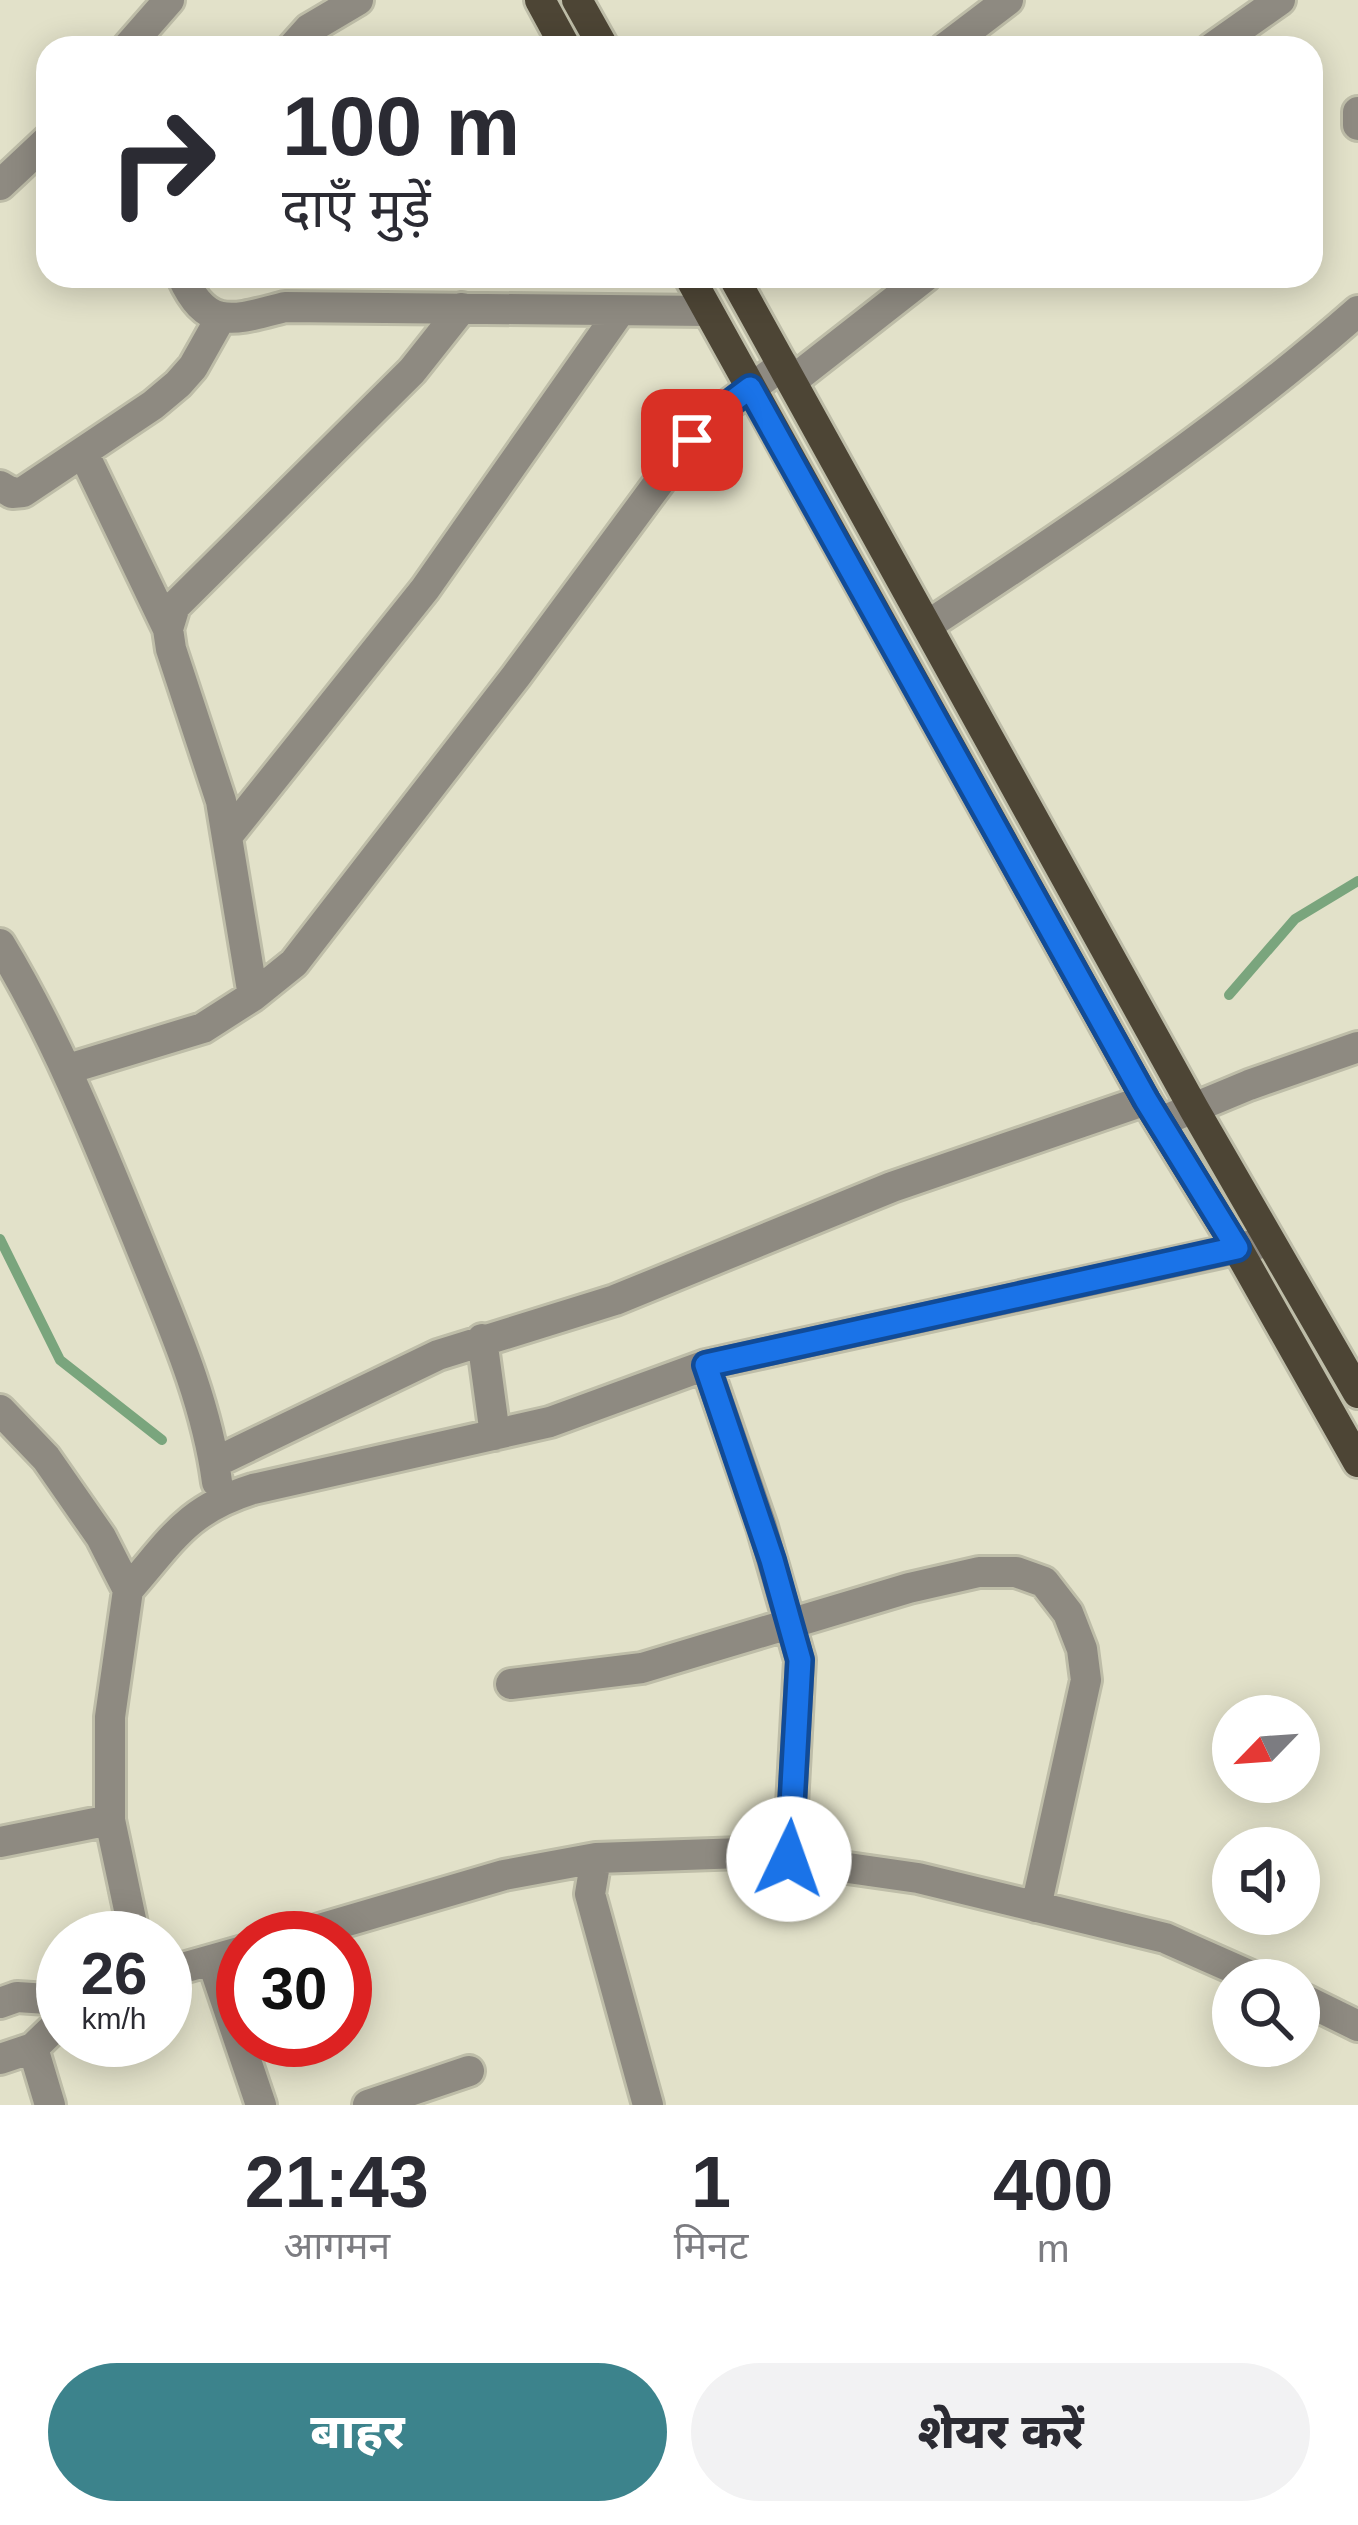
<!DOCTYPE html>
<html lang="hi">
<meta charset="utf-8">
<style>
:root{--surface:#fff;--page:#f2f2f3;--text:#2b2b33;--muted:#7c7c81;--accent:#3c838c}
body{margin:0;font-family:Helvetica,"Noto Sans Devanagari",sans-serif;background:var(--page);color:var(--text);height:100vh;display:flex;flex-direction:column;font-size:45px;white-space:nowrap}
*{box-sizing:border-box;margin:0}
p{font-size:39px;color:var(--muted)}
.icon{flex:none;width:66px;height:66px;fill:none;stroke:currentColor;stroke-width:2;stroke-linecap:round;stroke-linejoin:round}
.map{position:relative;height:2105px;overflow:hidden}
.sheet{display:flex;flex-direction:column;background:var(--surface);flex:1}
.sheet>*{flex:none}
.top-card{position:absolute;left:36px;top:36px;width:1287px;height:252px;border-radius:36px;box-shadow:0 6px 30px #0003;background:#fff;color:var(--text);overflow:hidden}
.needle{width:78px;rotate:245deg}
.tools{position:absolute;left:1212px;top:1695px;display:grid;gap:24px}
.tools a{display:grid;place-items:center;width:108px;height:108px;border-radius:50%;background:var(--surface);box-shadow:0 6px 30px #0003;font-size:60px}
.speed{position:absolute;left:36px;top:1911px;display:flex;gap:24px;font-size:60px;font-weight:700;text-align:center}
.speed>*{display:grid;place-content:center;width:156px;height:156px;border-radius:50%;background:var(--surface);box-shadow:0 6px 30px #0003;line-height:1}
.speed small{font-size:30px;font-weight:400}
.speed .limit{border:18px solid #d22;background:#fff;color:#111}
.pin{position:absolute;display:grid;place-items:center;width:102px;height:102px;color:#fff;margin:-51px;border-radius:24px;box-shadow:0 6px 18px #0006}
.me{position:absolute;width:132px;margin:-66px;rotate:3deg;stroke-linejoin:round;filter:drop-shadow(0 0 9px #0008)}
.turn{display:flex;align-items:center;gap:42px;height:252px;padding:0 48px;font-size:54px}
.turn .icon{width:156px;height:156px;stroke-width:2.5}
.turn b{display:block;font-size:84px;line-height:102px}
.eta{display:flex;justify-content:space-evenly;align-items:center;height:204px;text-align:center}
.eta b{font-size:72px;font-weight:800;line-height:84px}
.action{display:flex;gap:24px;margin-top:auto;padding:24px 48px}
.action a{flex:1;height:138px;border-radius:72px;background:var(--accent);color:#fff;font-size:48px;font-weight:800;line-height:138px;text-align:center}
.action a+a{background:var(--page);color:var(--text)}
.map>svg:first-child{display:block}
</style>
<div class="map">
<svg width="1358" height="2105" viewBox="0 0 1358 2105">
<rect width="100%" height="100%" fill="#e2e1c9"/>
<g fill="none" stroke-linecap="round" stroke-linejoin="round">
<path stroke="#7aa57d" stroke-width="10" d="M 1229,995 L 1295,919 L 1358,881
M 0,1239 L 60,1360 L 162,1440"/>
<g stroke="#bebda8" stroke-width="36">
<path id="minor" d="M 127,48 L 169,0
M 292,48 L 309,29 L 358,0
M 945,48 L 1008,0
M 1212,48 L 1280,0
M 1358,112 L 1358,125
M 0,185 L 48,140
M 182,276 C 207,332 234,320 285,307 L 708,311
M 792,381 L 926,276
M 83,452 L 168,629
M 0,486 L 12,493 L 23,492 L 153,405 L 178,384 L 193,367 L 220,319
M 928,625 C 1077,527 1225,428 1358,311
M 229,834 L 425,589 L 620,311
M 0,944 C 58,1040 98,1142 140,1245 C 171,1322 206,1399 217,1482
M 253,996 L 221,801 L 171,649 L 168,629 L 175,606 L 412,371 L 462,308
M 68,1069 L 203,1028 L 253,996 L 294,963 L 516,676 L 691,439 L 713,416 L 783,365
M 1160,1122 L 1249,1085 L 1358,1047
M 482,1339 L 495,1435
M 706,1365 L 762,1527 L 800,1660 L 789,1859
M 0,1410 L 46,1458 L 101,1537 L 128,1590 L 110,1717 L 110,1820 L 135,1938
M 214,1463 L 438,1355 L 615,1300 L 892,1187 L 1146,1100
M 128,1590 C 172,1540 186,1510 253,1489 L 550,1422 L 706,1365 L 1258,1244
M 511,1684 L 642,1668 L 909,1588 L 979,1572 L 1016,1572 L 1044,1582 L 1068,1613 L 1082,1649 L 1086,1680 L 1036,1907
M 0,1842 L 110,1820
M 596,1858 L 590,1894 L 648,2105
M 289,1938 L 504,1875 L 596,1858 L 743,1853 L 918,1878 L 1165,1938 L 1260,1980
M 212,1960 L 261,2105
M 165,1973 L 243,1951
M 1299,1997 L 1358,2026
M 0,2003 L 17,1997 L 63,2000
M 33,2048 L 50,2105
M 0,2059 L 33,2048 L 63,2019
M 368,2105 L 469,2071"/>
</g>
<g stroke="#bebda8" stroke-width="36">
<path id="major" d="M 540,0 L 566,48
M 577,0 L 604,48
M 689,276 L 1146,1100 L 1237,1248 L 1358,1462
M 733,276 L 1194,1109 L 1358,1393"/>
</g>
<use href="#minor" stroke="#8e8a81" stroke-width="30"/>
<use href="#major" stroke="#4d4535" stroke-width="30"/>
</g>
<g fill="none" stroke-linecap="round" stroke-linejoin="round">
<g stroke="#114b97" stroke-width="30">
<path id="route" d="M 692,440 L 713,416 L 750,388 L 1146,1100 L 1237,1248 L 706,1365 L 772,1560 L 800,1660 L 789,1859"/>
</g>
<use href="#route" stroke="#1a73e8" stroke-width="21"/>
</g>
</svg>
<div class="tools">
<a><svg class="needle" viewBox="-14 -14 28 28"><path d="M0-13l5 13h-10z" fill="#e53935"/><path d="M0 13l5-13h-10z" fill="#7c7c81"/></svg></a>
<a><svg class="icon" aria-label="sound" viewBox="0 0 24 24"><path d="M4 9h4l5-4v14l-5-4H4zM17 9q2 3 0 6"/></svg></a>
<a><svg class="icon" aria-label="search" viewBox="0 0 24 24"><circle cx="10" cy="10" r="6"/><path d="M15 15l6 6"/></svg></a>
</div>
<div class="speed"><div>26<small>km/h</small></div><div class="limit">30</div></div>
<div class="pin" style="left:692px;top:440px;background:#d93025"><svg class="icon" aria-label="arrive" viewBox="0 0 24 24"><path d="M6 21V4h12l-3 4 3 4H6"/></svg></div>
<svg class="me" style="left:789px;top:1859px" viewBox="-20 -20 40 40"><circle r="19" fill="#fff"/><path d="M0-13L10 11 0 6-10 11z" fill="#1a73e8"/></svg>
<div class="top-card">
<div class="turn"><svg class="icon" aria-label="right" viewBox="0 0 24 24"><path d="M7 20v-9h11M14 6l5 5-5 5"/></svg><div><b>100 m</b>दाएँ मुड़ें</div></div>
</div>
</div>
<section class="sheet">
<div class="eta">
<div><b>21:43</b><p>आगमन</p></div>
<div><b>1</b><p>मिनट</p></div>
<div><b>400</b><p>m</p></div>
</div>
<div class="action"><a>बाहर</a><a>शेयर करें</a></div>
</section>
